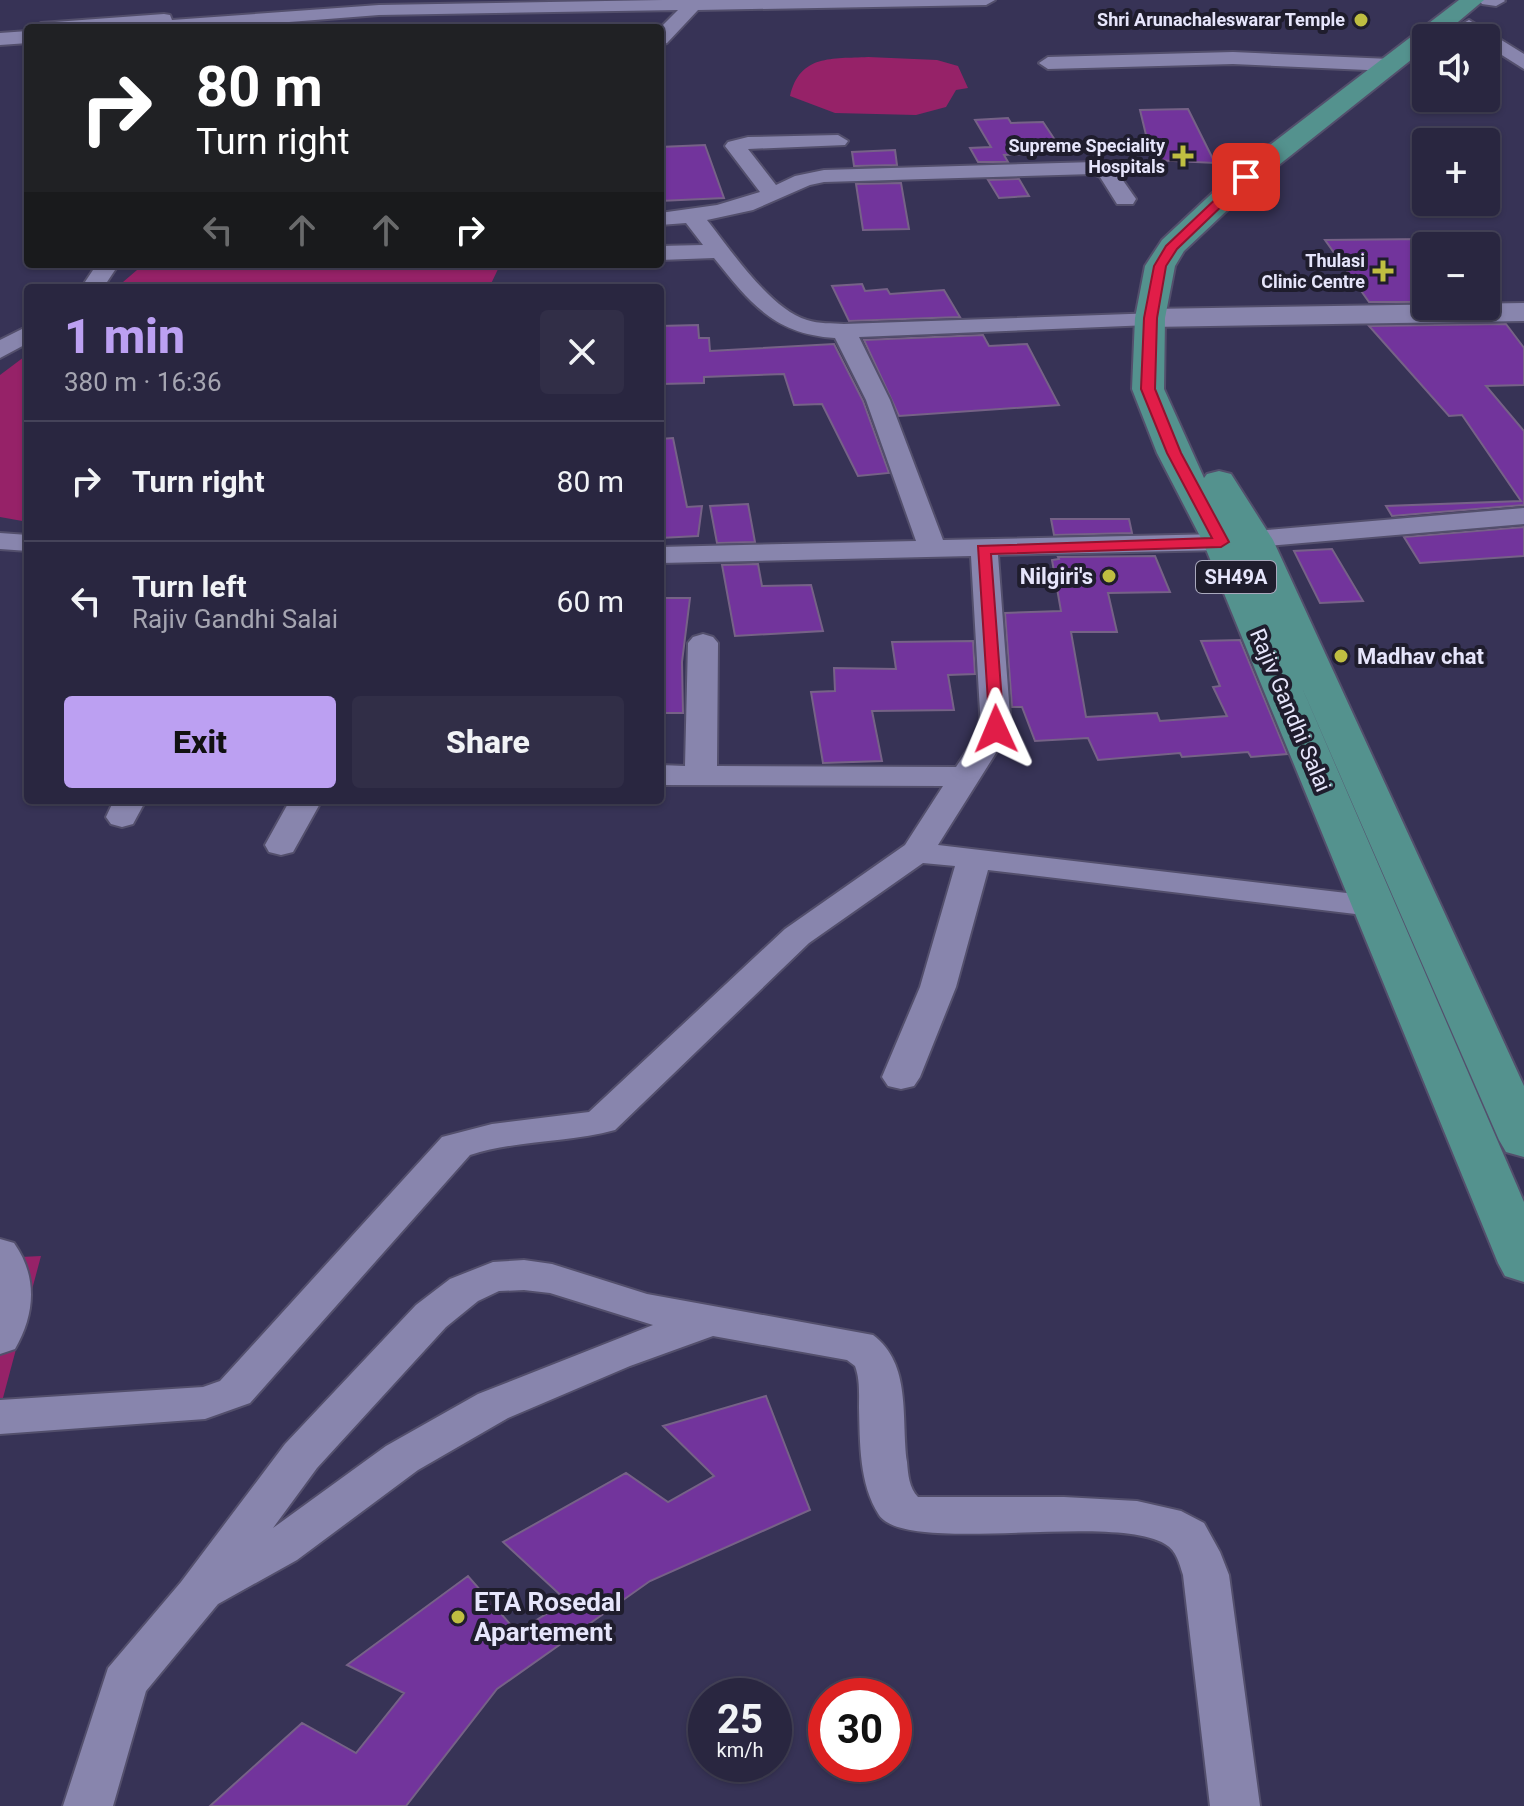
<!DOCTYPE html>
<meta charset="utf-8">
<style>
:root{--surface:#292640;--page:#312e47;--text:#f1f3f6;--muted:#a5a5b1;--line:#454359;--accent:#bca0f2}
body{margin:0;font-family:Roboto,sans-serif;background:var(--page);color:var(--text);height:100vh;display:flex;flex-direction:column;font-size:30px;white-space:nowrap}
*{box-sizing:border-box;margin:0}
p{font-size:26px;color:var(--muted)}
.icon{flex:none;width:44px;height:44px;fill:none;stroke:currentColor;stroke-width:2;stroke-linecap:round;stroke-linejoin:round}
.map{position:relative;flex:1;overflow:hidden}
.drawer{position:absolute;left:24px;top:284px;width:640px;height:520px;display:flex;flex-direction:column;background:var(--surface);border-radius:8px;box-shadow:0 2px 6px #0004,0 0 0 2px var(--line)}
.drawer>*{flex:none}
.guide{position:absolute;left:24px;top:24px;width:640px;height:244px;border-radius:8px;box-shadow:0 2px 6px #0004,0 0 0 2px var(--line);background:#202124;color:#fff;overflow:hidden}
.fabs{position:absolute;left:1412px;top:24px;display:grid;gap:16px}
.fabs a{display:grid;place-items:center;width:88px;height:88px;border-radius:8px;background:var(--surface);box-shadow:0 2px 6px #0004,0 0 0 2px var(--line);font-size:40px}
.speed{position:absolute;left:688px;top:1678px;display:flex;gap:16px;font-size:40px;font-weight:700;text-align:center}
.speed>*{display:grid;place-content:center;width:104px;height:104px;border-radius:50%;background:var(--surface);box-shadow:0 2px 6px #0004,0 0 0 2px var(--line);line-height:1}
.speed small{font-size:20px;font-weight:400}
.speed .limit{border:12px solid #d22;background:#fff;color:#111}
.pin{position:absolute;display:grid;place-items:center;width:68px;height:68px;color:#fff;margin:-34px;border-radius:16px;box-shadow:0 4px 12px #0006}
.me{position:absolute;width:88px;margin:-44px;rotate:359deg;stroke-linejoin:round;filter:drop-shadow(0 0 6px #0008)}
.turn{display:flex;align-items:center;gap:28px;height:168px;padding:0 40px;font-size:36px}
.turn .icon{width:104px;height:104px;stroke-width:2.5}
.turn b{display:block;font-size:56px;line-height:68px}
.lanes{display:flex;align-items:center;height:76px;padding:0 40px;background:#0003;justify-content:center;gap:40px;direction:ltr}
.lanes .off{opacity:.35}
.round{display:grid;place-items:center;flex:none;width:84px;height:84px;border-radius:8px;background:var(--page)}
.head{display:flex;align-items:center;justify-content:space-between;height:136px;padding:0 40px}
h1{font-size:48px;font-weight:800;line-height:60px;color:var(--accent)}
.action{display:flex;gap:16px;margin-top:auto;padding:16px 40px}
.action a{flex:1;height:92px;border-radius:8px;background:var(--accent);color:#111;font-size:32px;font-weight:800;line-height:92px;text-align:center}
.action a+a{background:var(--page);color:var(--text)}
ul{padding:0;list-style:none}
li{display:flex;align-items:center;gap:24px;height:120px;padding:0 40px;border-top:2px solid var(--line)}
li div{flex:1}
li b{display:block;font-size:30px}
li em{font-style:normal}
.map>svg:first-child{display:block}
</style>
<div class="map">
<svg width="1524" height="1806" viewBox="0 0 1524 1806">
<rect width="100%" height="100%" fill="#373356"/>
<path fill="#962268" d="M 868,57 L 937,60 L 958,66 L 968,88 L 956,90 L 946,107 L 916,115 L 835,113 L 790,96 C 800,54 832,59 868,57 Z
M 144,264 L 497,264 L 499,267 L 489,288 L 116,288 Z
M 28,354 L 28,522 L 0,517 L 0,375 Z
M 41,1256 L 0,1409 L 0,1258 Z"/>
<path fill="#72349c" stroke="#766287" stroke-width="2" d="M 1188,109 L 1215,163 L 1152,160 L 1140,110 Z
M 1008,118 L 1011,123 L 1043,122 L 1063,152 L 1004,155 L 1008,162 L 978,162 L 970,148 L 991,147 L 975,120 Z
M 705,145 L 724,198 L 660,201 L 660,147 Z
M 895,150 L 897,165 L 854,166 L 852,152 Z
M 1019,179 L 1029,196 L 999,198 L 988,180 Z
M 901,183 L 909,229 L 863,230 L 856,184 Z
M 1426,239 L 1426,302 L 1369,302 L 1325,240 Z
M 862,284 L 865,291 L 887,289 L 890,294 L 944,290 L 960,317 L 849,321 L 832,286 Z
M 1506,324 L 1524,348 L 1524,385 L 1486,386 L 1524,431 L 1524,505 L 1392,516 L 1386,506 L 1521,501 L 1462,415 L 1449,416 L 1369,326 Z
M 698,325 L 699,338 L 709,338 L 710,351 L 834,344 L 863,401 L 889,473 L 858,476 L 822,404 L 794,405 L 784,374 L 704,377 L 704,383 L 660,384 L 660,326 Z
M 983,335 L 989,346 L 1027,344 L 1059,405 L 899,416 L 864,340 Z
M 673,438 L 687,507 L 702,506 L 698,536 L 660,538 L 660,439 Z
M 748,504 L 755,542 L 717,543 L 710,506 Z
M 1051,519 L 1129,519 L 1132,533 L 1054,535 Z
M 1524,527 L 1524,556 L 1420,563 L 1404,537 Z
M 1332,549 L 1363,601 L 1320,603 L 1294,551 Z
M 1155,556 L 1170,592 L 1108,593 L 1117,632 L 1071,632 L 1086,717 L 1157,713 L 1160,721 L 1227,716 L 1213,687 L 1220,686 L 1201,641 L 1240,640 L 1287,754 L 1251,757 L 1248,752 L 1182,757 L 1180,753 L 1098,760 L 1088,738 L 1035,741 L 1022,707 L 1012,707 L 1005,613 L 1061,611 L 1052,560 L 1059,559 L 1058,557 Z
M 758,564 L 762,586 L 811,585 L 823,631 L 735,636 L 722,565 Z
M 660,598 L 690,598 L 682,662 L 683,713 L 660,713 Z
M 973,641 L 975,674 L 948,675 L 954,710 L 872,711 L 882,761 L 823,763 L 811,692 L 835,691 L 834,668 L 896,669 L 892,642 Z
M 766,1396 L 810,1510 L 650,1581 L 497,1689 L 406,1806 L 210,1806 L 302,1723 L 356,1753 L 404,1693 L 347,1665 L 468,1576 L 517,1632 L 567,1601 L 503,1542 L 626,1473 L 668,1502 L 714,1476 L 663,1426 Z"/>
<g fill="none" stroke-linecap="round" stroke-linejoin="round">
<g stroke="#534f6c" stroke-width="4">
<path id="minor" d="M 662,0 L 995,0 L 986,5 L 698,10 L 667,43 L 660,45 L 660,28 L 678,10 L 379,15 L 212,28 L 32,28 L 41,23 L 164,14 L 170,15 L 172,20 L 379,5 Z
M 1479,0 L 1504,0 L 1505,1 L 1496,6 L 1482,4 Z
M 1469,20 L 1524,54 L 1524,69 L 1486,45 L 1486,38 C 1475,38 1466,34 1460,25 Z
M 28,31 L 28,43 L 0,45 L 0,33 Z
M 1233,52 L 1390,59 L 1399,65 L 1390,71 L 1233,64 L 1048,69 L 1039,63 L 1048,57 Z
M 838,135 L 848,141 L 845,145 L 748,149 L 776,185 L 795,176 L 824,170 L 1095,162 L 1115,169 L 1136,199 L 1133,204 L 1117,204 L 1100,177 L 1093,174 L 824,182 L 810,185 L 753,210 L 707,220 C 730,249 770,309 807,320 C 819,324 832,323 844,324 L 1158,313 L 1162,318 L 1158,323 L 1150,325 L 859,337 L 890,400 L 943,540 L 1221,534 L 1524,508 L 1524,524 L 1221,550 L 998,555 L 1011,729 L 938,845 L 1372,896 L 1384,899 L 1389,906 L 1384,913 L 1372,916 L 988,870 L 956,987 L 920,1077 L 914,1086 L 901,1089 L 888,1086 L 882,1077 L 920,987 L 955,866 L 923,863 L 809,943 L 615,1130 C 568,1143 516,1140 470,1155 L 250,1403 L 205,1419 L 0,1434 L 0,1400 L 203,1387 L 220,1381 L 442,1137 L 492,1124 L 589,1112 L 785,929 L 905,845 L 943,786 L 660,785 L 660,765 L 685,766 L 688,643 L 693,637 L 703,634 L 713,637 L 718,643 L 717,766 L 956,767 L 981,729 L 971,556 L 660,563 L 660,547 L 916,541 L 866,400 L 835,338 C 774,334 750,303 714,258 L 660,260 L 660,246 L 703,245 L 686,223 L 660,225 L 660,213 L 717,205 L 760,192 L 725,146 L 728,142 L 748,137 Z
M 97,264 L 119,264 L 103,288 L 81,288 Z
M 28,326 L 28,343 L 0,358 L 0,340 Z
M 0,533 L 28,535 L 28,551 L 0,549 Z
M 114,800 L 146,800 L 133,824 L 122,827 L 111,824 L 106,817 Z
M 290,800 L 322,800 L 293,852 L 281,855 L 269,852 L 265,845 Z
M 0,1239 L 14,1243 C 38,1277 35,1314 15,1349 L 0,1354 Z
M 524,1260 L 552,1264 L 647,1294 L 873,1335 C 912,1364 901,1418 907,1462 C 908,1474 909,1488 918,1497 L 1064,1497 L 1137,1501 L 1181,1511 L 1204,1523 L 1220,1552 L 1229,1575 L 1260,1806 L 1210,1806 L 1183,1575 C 1179,1563 1177,1551 1165,1544 C 1111,1512 907,1556 879,1515 C 859,1484 860,1443 859,1408 C 859,1394 860,1379 855,1366 L 847,1360 L 713,1336 L 630,1366 L 508,1418 L 418,1470 L 297,1560 L 218,1604 L 146,1691 L 113,1806 L 63,1806 L 108,1668 L 181,1582 L 285,1444 L 416,1305 L 450,1279 L 493,1262 ZM 524,1290 L 550,1293 L 653,1325 L 478,1394 L 386,1446 L 273,1528 L 317,1468 L 446,1327 L 478,1301 L 499,1291 Z"/>
</g>
<g stroke="#534f6c" stroke-width="4">
<path id="tertiary" d="M 1524,303 L 1524,321 L 1150,327 L 1140,324 L 1136,318 L 1140,312 L 1150,309 Z"/>
</g>
<g stroke="#534f6c" stroke-width="4">
<path id="primary" d="M 1459,0 L 1484,0 L 1439,38 L 1426,38 L 1426,48 L 1256,183 L 1184,251 L 1175,266 L 1165,318 L 1164,389 L 1204,478 L 1207,474 L 1219,471 L 1231,474 L 1273,540 L 1524,1086 L 1524,1157 L 1506,1152 L 1499,1140 L 1300,683 L 1524,1202 L 1524,1282 L 1505,1276 L 1498,1263 L 1203,542 L 1157,453 L 1132,389 L 1135,318 L 1145,266 L 1162,240 L 1236,171 Z"/>
</g>
<use href="#minor" fill="#8885ad" fill-rule="evenodd"/>
<use href="#tertiary" fill="#8885ad" fill-rule="evenodd"/>
<use href="#primary" fill="#54928e" fill-rule="evenodd"/>
</g>
<path fill="#e11d48" stroke="#92132f" stroke-width="2" d="M 1242,174 L 1252,177 L 1177,249 L 1166,266 L 1157,318 L 1155,389 L 1181,453 L 1229,542 L 1221,547 L 991,554 L 1004,729 L 1002,733 L 990,733 L 978,546 L 1212,538 L 1167,453 L 1141,389 L 1144,318 L 1154,266 L 1166,246 Z"/>
<g fill="#bfbe41" stroke="#1f1d2d" stroke-width="3">
<circle cx="1361" cy="20" r="8"/>
<path d="M1179 144h8v8h8v8h-8v8h-8v-8h-8v-8h8z"/>
<path d="M1379 259h8v8h8v8h-8v8h-8v-8h-8v-8h8z"/>
<circle cx="1109" cy="576" r="8"/>
<circle cx="1341" cy="656" r="8"/>
<circle cx="458" cy="1617" r="8"/>
</g>
<g text-anchor="middle" stroke-width="8" stroke-linejoin="round" paint-order="stroke">
<g font-size="18" font-weight="bold" fill="#e6e5fb" stroke="#1f1d2d" text-anchor="end">
<text x="1345" y="26">Shri Arunachaleswarar Temple</text>
<text x="1165" y="152">Supreme Speciality<tspan x="1165" dy="21">Hospitals</tspan></text>
<text x="1365" y="267">Thulasi<tspan x="1365" dy="21">Clinic Centre</tspan></text>
</g>
<rect fill="#1f1d2d" stroke="#aaa9bd" stroke-width="2" x="1196" y="561" width="80" height="32" rx="6"/>
<g font-size="20" font-weight="bold" fill="#e6e5fb">
<text x="1236" y="584">SH49A</text>
</g>
<g font-size="22" font-weight="bold" fill="#e6e5fb" stroke="#1f1d2d" text-anchor="end">
<text x="1093" y="584">Nilgiri's</text>
<text x="1357" y="664" text-anchor="start">Madhav chat</text>
</g>
<g font-size="22" fill="#e6e5fb" stroke="#1f1d2d">
<text transform="translate(1291 710) rotate(67)" y="8">Rajiv Gandhi Salai</text>
</g>
<g font-size="26" font-weight="bold" fill="#e6e5fb" stroke="#1f1d2d" text-anchor="start">
<text x="474" y="1611">ETA Rosedal<tspan x="474" dy="30">Apartement</tspan></text>
</g>
</g>
</svg>
<div class="fabs">
<a><svg class="icon" aria-label="sound" viewBox="0 0 24 24"><path d="M4 9h4l5-4v14l-5-4H4zM17 9q2 3 0 6"/></svg></a>
<a>+</a>
<a>−</a>
</div>
<div class="speed"><div>25<small>km/h</small></div><div class="limit">30</div></div>
<div class="pin" style="left:1246px;top:177px;background:#d93025"><svg class="icon" aria-label="arrive" viewBox="0 0 24 24"><path d="M6 21V4h12l-3 4 3 4H6"/></svg></div>
<svg class="me" style="left:996px;top:729px" viewBox="-20 -20 40 40"><path d="M0-17L14 15 0 8-14 15z" fill="#e11d48" stroke="#fff" stroke-width="4"/></svg>
<div class="guide">
<div class="turn"><svg class="icon" aria-label="right" viewBox="0 0 24 24"><path d="M7 20v-9h11M14 6l5 5-5 5"/></svg><div><b>80 m</b>Turn right</div></div>
<div class="lanes"><svg class="icon off" aria-label="left" viewBox="0 0 24 24"><path d="M17 20v-9H6M10 6l-5 5 5 5"/></svg><svg class="icon off" aria-label="ahead" viewBox="0 0 24 24"><path d="M12 20V5M6 11l6-6 6 6"/></svg><svg class="icon off" aria-label="ahead" viewBox="0 0 24 24"><path d="M12 20V5M6 11l6-6 6 6"/></svg><svg class="icon" aria-label="right" viewBox="0 0 24 24"><path d="M7 20v-9h11M14 6l5 5-5 5"/></svg></div>
</div>
<section class="drawer">
<div class="head"><div><h1>1 min</h1><p>380 m · 16:36</p></div><a class="round"><svg class="icon" aria-label="close" viewBox="0 0 24 24"><path d="M6 6l12 12M18 6L6 18"/></svg></a></div>
<ul>
<li><svg class="icon" aria-label="right" viewBox="0 0 24 24"><path d="M7 20v-9h11M14 6l5 5-5 5"/></svg><div><b>Turn right</b></div><em>80 m</em></li>
<li><svg class="icon" aria-label="left" viewBox="0 0 24 24"><path d="M17 20v-9H6M10 6l-5 5 5 5"/></svg><div><b>Turn left</b><p>Rajiv Gandhi Salai</p></div><em>60 m</em></li>
</ul>
<div class="action"><a>Exit</a><a>Share</a></div>
</section>
</div>
